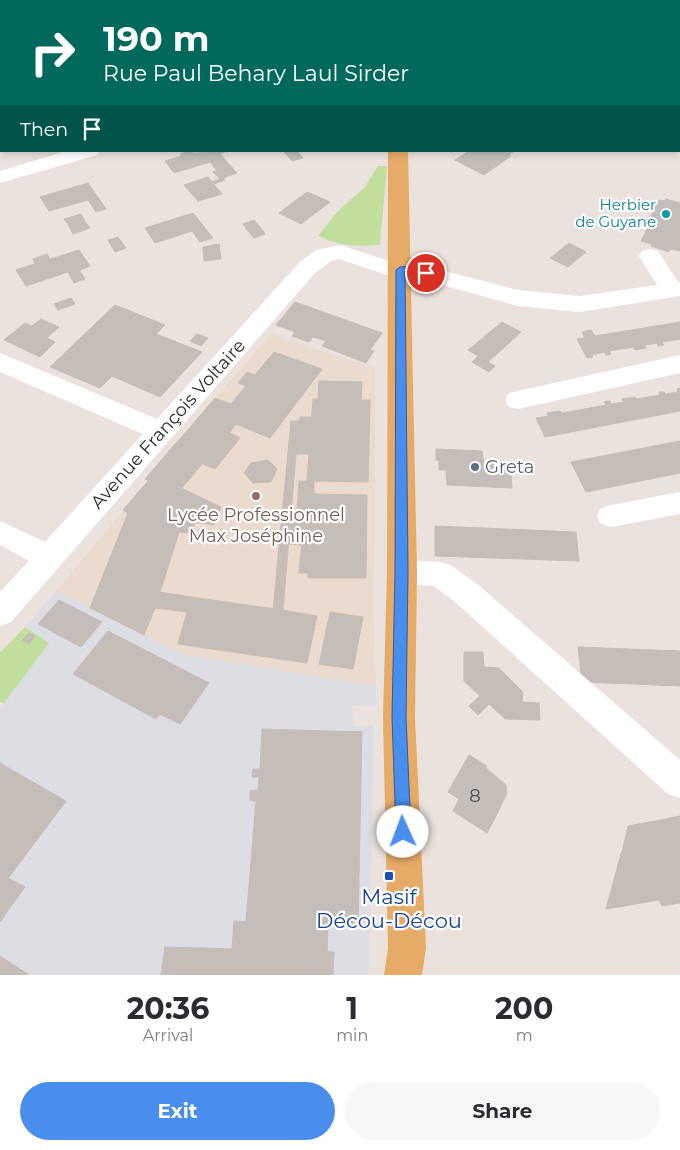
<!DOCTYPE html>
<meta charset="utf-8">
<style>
:root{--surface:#fff;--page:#f7f7f7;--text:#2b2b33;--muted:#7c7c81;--accent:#498eec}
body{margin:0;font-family:Montserrat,sans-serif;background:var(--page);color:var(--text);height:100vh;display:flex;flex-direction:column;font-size:19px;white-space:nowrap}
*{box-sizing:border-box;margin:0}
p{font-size:16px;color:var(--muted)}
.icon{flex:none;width:28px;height:28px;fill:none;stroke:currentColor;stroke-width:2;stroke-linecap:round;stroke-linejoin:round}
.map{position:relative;height:975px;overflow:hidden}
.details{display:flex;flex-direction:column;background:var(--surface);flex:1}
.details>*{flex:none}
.hud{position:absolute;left:0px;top:0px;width:680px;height:152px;box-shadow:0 2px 8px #0003;background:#00695c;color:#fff;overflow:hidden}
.pin{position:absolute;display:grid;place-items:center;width:42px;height:42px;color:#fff;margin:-21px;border:2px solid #fff;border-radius:50%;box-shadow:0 1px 5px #0007}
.me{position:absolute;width:55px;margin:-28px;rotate:358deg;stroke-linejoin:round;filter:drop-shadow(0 0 4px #0008)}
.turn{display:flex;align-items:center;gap:18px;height:105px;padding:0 20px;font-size:22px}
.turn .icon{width:65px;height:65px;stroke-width:2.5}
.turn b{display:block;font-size:35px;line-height:42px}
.then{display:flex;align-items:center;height:48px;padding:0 20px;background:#0003;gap:10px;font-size:19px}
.eta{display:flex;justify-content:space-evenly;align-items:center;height:85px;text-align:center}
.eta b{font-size:30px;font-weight:700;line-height:35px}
.primary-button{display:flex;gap:10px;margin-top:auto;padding:10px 20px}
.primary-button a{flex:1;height:58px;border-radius:30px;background:var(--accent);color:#fff;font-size:20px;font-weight:700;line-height:58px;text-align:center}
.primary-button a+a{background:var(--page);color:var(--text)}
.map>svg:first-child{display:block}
</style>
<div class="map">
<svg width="680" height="975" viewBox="0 0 680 975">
<rect width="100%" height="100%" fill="#ebe2dd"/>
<path fill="#dddde4" d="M 57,590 L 182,654 L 376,686 L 376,706 L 352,706 L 353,726 L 374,726 L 369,975 L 0,975 L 0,712 L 4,703 L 48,643 L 25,627 Z"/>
<path fill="#ebdbce" d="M 271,334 L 375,368 L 375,544 L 373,593 L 376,686 L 182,654 L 57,590 L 148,481 L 145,479 Z"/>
<path fill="#c2de9d" d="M 378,166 L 387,166 L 380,245 C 355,247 341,246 318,236 L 338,211 L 365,187 Z
M 25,627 L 49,643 L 4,703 L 0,702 L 0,653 Z"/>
<path fill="#78e2e6" d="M 0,0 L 486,0 L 510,1 L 1,1 L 0,143 Z"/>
<path fill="#c4bdb8" stroke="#c6bdb7" d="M 189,151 L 194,153 L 227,151 L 220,154 L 237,173 L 223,178 L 210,162 L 174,173 L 165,161 L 182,156 L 180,154 Z
M 297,151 L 303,158 L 292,161 L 284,152 Z
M 469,151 L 514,151 L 509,155 L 511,156 L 484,175 L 455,160 Z
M 217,170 L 225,180 L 214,184 L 212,182 L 220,179 L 213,172 Z
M 208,177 L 216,187 L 193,195 L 184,185 Z
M 88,183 L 106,209 L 96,212 L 88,200 L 49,211 L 40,197 Z
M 216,187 L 222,194 L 198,201 L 193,195 Z
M 307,192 L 312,194 L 283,215 L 279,213 Z
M 312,194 L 330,202 L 301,224 L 283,215 Z
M 666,199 L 680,203 L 680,241 L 646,231 L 650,225 L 647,224 L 659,200 L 665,201 Z
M 193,213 L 213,238 L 200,242 L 192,231 L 155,243 L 145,228 Z
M 81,214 L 83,218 L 67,223 L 64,219 Z
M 83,218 L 86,223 L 70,228 L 67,223 Z
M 254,220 L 260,227 L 248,231 L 243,224 Z
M 86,223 L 90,228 L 73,234 L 70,228 Z
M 260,227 L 265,234 L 254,238 L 248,231 Z
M 646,231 L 680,241 L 680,251 L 670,249 L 669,252 L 651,246 L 652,244 L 641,241 Z
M 118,237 L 126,248 L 115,252 L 108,240 Z
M 569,243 L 586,252 L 568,267 L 550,258 Z
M 219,244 L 221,259 L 204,261 L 203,247 Z
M 79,250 L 90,266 L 79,270 L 69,253 Z
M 69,253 L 85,279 L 74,283 L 68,272 L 26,286 L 16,270 Z
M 47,254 L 50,259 L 35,264 L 33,259 Z
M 71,298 L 75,304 L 58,310 L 54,304 Z
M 295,302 L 382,333 L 370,350 L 374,351 L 366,363 L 322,346 L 326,341 L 313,337 L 309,342 L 292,336 L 295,332 L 276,325 Z
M 115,305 L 165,325 L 156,334 L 202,352 L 160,397 L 112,376 L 100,388 L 50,367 Z
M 41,319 L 59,327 L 47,338 L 55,342 L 40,357 L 4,340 L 25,323 L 32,326 Z
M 502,322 L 521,332 L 488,362 L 468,350 Z
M 680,322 L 680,339 L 662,342 L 664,345 L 658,346 L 657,343 L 645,345 L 646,348 L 635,350 L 633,347 L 609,351 L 611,354 L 606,355 L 604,352 L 592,355 L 593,357 L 587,358 L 577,339 Z
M 591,330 L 595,336 L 585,338 L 582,332 Z
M 197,334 L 208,338 L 201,346 L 190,341 Z
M 274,352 L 322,369 L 270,438 L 236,424 L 231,404 Z
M 478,356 L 488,362 L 495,366 L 489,372 L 472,362 Z
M 247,372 L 255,375 L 246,386 L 238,383 Z
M 319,381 L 362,382 L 361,400 L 370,400 L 368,482 L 307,481 L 313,399 L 318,399 Z
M 680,388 L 680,411 L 545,437 L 536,418 L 549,416 L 547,413 L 560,411 L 562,413 L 606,405 L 604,402 L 610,401 L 611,404 L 624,402 L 622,399 L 635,397 L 637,399 L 660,395 L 659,392 L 664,392 L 666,394 L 678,392 L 677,389 Z
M 215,398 L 231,404 L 236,424 L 220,446 L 186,432 Z
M 300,417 L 312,417 L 309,454 L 296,454 L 283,610 L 273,610 L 291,421 L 299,421 Z
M 186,432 L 220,446 L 230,433 L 240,438 L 215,469 L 203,464 L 208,457 L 176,443 Z
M 680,441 L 680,473 L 586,492 L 571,462 Z
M 176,443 L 208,457 L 182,488 L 160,478 L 155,484 L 145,479 Z
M 436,449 L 482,451 L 484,464 L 492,465 L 492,461 L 510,462 L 512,488 L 447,485 L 446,470 L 439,470 L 439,460 L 436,460 Z
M 268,460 L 277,469 L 271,482 L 253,483 L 244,473 L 251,463 Z
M 160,478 L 221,507 L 214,525 L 195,522 L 191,533 L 179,532 L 155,608 L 144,635 L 90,608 L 128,513 L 123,510 L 148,481 L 155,484 Z
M 299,481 L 314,481 L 314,494 L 367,495 L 366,578 L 308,578 L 308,573 L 299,573 L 301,550 L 317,550 L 319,510 L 297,510 Z
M 304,510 L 319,510 L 317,550 L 301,550 L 302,545 L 288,544 L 291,521 L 302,521 Z
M 435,526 L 576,532 L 579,561 L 435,556 Z
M 160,592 L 191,597 L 187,612 L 155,608 Z
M 191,597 L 283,610 L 293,612 L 289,624 L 187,612 Z
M 59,600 L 102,622 L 81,647 L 38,624 Z
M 187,612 L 289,624 L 293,612 L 317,616 L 307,663 L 178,644 Z
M 330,612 L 363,617 L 353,669 L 319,664 Z
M 108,631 L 209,683 L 180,724 L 160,714 L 156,719 L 73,674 Z
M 29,633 L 35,636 L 29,644 L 22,640 Z
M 578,647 L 680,651 L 680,686 L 582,682 Z
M 464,652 L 483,652 L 484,667 L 522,702 L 539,703 L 540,720 L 505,719 L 489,704 L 478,715 L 469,706 L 480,696 L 464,681 Z
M 484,667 L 499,668 L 523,692 L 522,702 Z
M 262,729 L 362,732 L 358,927 L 328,925 L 327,952 L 334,952 L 333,975 L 161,975 L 165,947 L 310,951 L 312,925 L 246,921 L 256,801 L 250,800 L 250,791 L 258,790 L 259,777 L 252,777 L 253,769 L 260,769 Z
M 469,755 L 487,766 L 481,776 L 495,784 L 496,787 L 496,793 L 485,814 L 495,818 L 487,833 L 453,811 L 459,799 L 448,792 Z
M 0,763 L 66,801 L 0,889 L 17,898 L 0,922 Z
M 486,768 L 506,785 L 507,793 L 495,818 L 485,814 L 497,790 L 495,784 L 481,776 Z
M 680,816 L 680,843 L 621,854 L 623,848 L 668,840 L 661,820 Z
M 661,820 L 668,840 L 623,848 L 628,826 Z
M 680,843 L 680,896 L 659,900 L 642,850 L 649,849 L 651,855 L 678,851 L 676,844 Z
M 676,844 L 678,851 L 651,855 L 649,849 Z
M 642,850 L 659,900 L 606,909 L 621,854 Z
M 8,878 L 25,887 L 17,898 L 0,889 Z
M 680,896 L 680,903 L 662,906 L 659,900 Z
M 234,921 L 312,925 L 310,951 L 232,950 Z
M 0,956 L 29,975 L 0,975 Z"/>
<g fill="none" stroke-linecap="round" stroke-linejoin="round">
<path fill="#fff" fill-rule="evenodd" d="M 679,40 L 680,40 L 680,50 L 679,50 Z
M 67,151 L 100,151 L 97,155 L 0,183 L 0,171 Z
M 340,245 L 392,262 L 410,262 L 518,290 L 580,296 L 657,285 L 639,256 L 642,251 L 650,249 L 658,251 L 678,282 L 680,282 L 680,296 L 580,312 L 518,306 L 410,276 L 390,276 L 339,259 L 331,261 L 315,273 L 11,622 L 0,626 L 0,592 L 29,561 L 0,545 L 0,521 L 45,542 L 143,434 L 0,372 L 0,353 L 157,419 L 299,263 L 316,250 Z
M 680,355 L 680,373 L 518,409 L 509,407 L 505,400 L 509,393 Z
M 680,492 L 680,514 L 611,527 L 601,524 L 597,516 L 601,508 L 611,505 Z
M 402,560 L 440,562 L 450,565 L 476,583 L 680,760 L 680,798 L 668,794 L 454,601 L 434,586 L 402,584 L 392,581 L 387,572 L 392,563 Z"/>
<path fill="#e6ab67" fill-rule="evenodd" d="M 387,0 L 403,0 L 403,1 L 387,1 Z
M 388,151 L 408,151 L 417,572 L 415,717 L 426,948 L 422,975 L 384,975 L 388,948 L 383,717 L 387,572 Z"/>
</g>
<path fill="#498eec" stroke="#2f5c99" d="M 410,266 L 430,271 L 431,273 L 426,276 L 405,272 L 408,572 L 406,717 L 411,832 L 408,837 L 403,840 L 398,837 L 396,832 L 392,717 L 395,572 L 396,270 L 400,267 Z"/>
<circle fill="#0f9aa8" stroke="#fff" stroke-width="2" cx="666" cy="214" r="5"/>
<circle fill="#5c6f8a" stroke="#fff" stroke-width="2" cx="475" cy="467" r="5"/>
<circle fill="#8d6e63" stroke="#fff" stroke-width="2" cx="256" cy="496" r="5"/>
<rect fill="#1a4fb4" stroke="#fff" stroke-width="2" x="384" y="871" width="10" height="10" rx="2.5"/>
<g text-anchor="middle" stroke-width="4.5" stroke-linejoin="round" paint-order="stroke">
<g font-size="15" fill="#0d838f" stroke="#fff" text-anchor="end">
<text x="656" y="210">Herbier<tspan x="656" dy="17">de Guyane</tspan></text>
</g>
<g font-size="18" fill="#2a2a2a" stroke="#fff">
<text transform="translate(168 424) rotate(-48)" y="6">Avenue François Voltaire</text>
</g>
<g font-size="18" fill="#4e5e75" stroke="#fff" text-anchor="start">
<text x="485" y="473">Greta</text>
</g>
<g font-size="18" fill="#785e54" stroke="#fff">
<text x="256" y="521">Lycée Professionnel<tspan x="256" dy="21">Max Joséphine</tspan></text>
</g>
<g font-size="18" fill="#504f4e">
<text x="475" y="802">8</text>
</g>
<g font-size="21" fill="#164399" stroke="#fff">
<text x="389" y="904">Masif<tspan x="389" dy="24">Décou-Décou</tspan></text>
</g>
</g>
</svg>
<div class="pin" style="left:426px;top:273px;background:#d93025"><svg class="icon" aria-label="arrive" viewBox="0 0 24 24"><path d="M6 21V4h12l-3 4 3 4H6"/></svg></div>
<svg class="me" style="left:403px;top:832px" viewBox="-20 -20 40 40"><circle r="19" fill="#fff"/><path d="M0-13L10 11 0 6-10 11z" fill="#498eec"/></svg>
<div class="hud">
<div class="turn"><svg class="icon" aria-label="right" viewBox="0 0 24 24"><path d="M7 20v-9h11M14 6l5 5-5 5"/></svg><div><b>190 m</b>Rue Paul Behary Laul Sirder</div></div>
<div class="then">Then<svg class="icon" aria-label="arrive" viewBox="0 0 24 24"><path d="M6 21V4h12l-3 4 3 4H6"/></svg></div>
</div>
</div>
<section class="details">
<div class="eta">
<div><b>20:36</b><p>Arrival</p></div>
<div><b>1</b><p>min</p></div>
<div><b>200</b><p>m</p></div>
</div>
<div class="primary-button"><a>Exit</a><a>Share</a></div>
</section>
